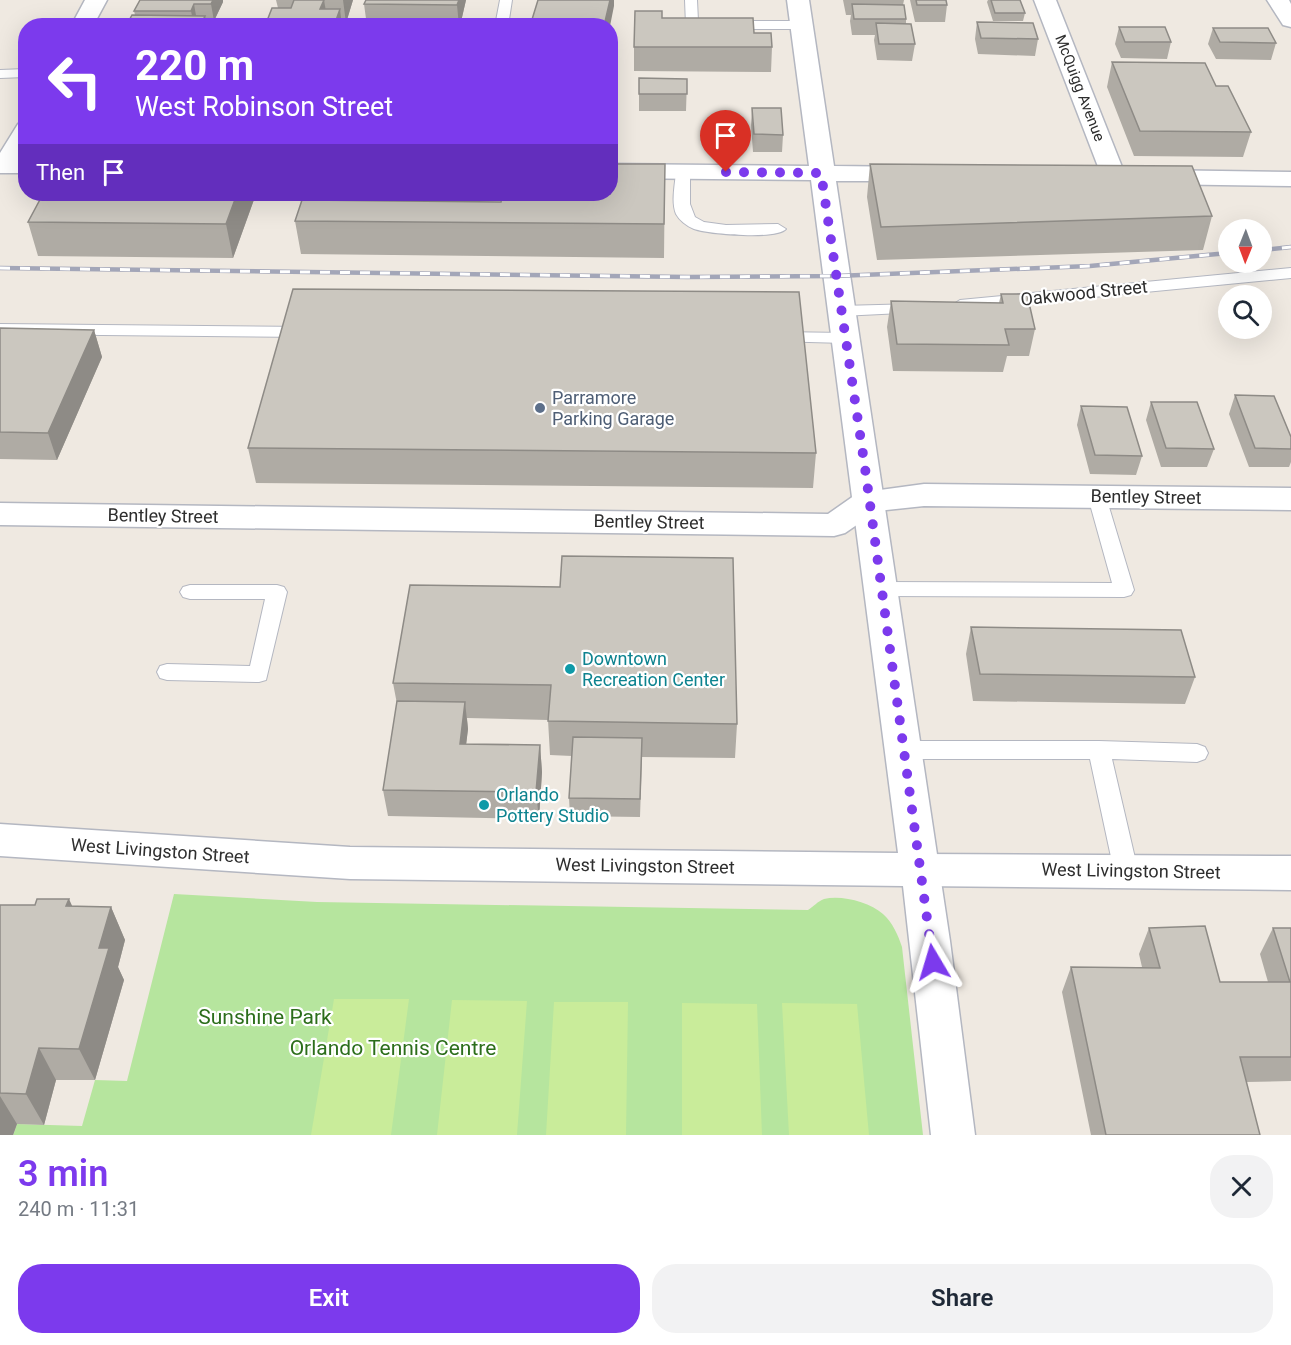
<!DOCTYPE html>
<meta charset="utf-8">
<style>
:root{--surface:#fff;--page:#f2f2f3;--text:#1f2937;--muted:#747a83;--accent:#7c3aed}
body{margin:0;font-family:Roboto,sans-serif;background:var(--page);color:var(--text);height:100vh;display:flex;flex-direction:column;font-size:22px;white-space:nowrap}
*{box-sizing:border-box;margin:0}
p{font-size:20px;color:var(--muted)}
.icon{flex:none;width:33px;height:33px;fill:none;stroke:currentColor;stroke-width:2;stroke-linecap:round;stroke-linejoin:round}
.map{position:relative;height:1135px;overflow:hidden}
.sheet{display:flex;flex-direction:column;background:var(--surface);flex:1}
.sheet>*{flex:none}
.guide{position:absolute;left:18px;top:18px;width:600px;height:183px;border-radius:24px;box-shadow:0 6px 24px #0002;background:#7c3aed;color:#fff;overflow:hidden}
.needle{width:39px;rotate:181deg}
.fabs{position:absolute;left:1218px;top:219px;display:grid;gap:12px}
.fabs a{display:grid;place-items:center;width:54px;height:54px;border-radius:50%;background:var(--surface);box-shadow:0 6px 24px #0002;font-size:30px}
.pin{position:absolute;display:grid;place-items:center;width:51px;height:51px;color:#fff;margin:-62px -26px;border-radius:50% 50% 50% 0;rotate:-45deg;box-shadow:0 0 6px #0007}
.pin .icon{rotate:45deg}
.me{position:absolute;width:66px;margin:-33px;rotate:353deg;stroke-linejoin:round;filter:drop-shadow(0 0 4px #0008)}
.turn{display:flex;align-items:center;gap:21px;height:126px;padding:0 18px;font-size:27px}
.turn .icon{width:78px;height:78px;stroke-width:2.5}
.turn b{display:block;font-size:42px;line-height:51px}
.then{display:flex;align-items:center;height:57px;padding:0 18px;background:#0003;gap:12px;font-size:22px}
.round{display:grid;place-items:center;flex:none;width:63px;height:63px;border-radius:24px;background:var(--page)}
.summary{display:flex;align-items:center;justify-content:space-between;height:102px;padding:0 18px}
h1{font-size:36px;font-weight:600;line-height:45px;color:var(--accent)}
.cta{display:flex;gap:12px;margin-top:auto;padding:12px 18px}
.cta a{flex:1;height:69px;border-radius:24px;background:var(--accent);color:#fff;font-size:24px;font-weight:600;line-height:69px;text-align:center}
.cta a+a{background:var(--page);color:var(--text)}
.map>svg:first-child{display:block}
</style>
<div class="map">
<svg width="1291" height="1135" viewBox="0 0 1291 1135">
<rect width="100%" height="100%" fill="#efe9e1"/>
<path fill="#b6e59e" d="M 174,894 L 317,902 L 808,910 C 813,907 818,901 824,899 C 842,895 869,902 883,914 C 893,923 898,935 902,947 L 923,1135 L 13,1135 L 17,1124 L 82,1126 L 95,1080 L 127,1081 Z"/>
<path fill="#c9ec9a" d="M 334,999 L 409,999 L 391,1135 L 311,1135 Z
M 452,1000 L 527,1001 L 517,1135 L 437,1135 Z
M 554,1002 L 628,1002 L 626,1135 L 546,1135 Z
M 682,1003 L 757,1004 L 762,1135 L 682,1135 Z
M 782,1003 L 857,1004 L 869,1135 L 789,1135 Z"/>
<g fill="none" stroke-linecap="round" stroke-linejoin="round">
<g stroke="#b4b7c1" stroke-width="2">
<path id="service" d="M 500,0 L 512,0 L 508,26 L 495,26 Z
M 685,0 L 697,0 L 698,21 L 801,21 L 807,25 L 801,29 L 692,29 L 686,25 Z
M 26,69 L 26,77 L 0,78 L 0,70 Z
M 683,168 L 690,172 L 690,204 L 695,217 L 704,222 L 726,225 L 778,224 L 786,229 C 776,240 709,234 694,229 C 687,226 680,221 676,214 C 671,202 675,185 676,172 Z
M 1291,268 L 1291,278 L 960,310 L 952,305 L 960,300 Z
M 916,304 L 924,309 L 922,312 L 841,316 L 833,311 L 841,306 Z
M 0,324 L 305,327 L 313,332 L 305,337 L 0,334 Z
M 779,332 L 845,333 L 853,338 L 845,343 L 773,341 L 771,337 Z
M 1097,491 L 1104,493 L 1106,497 L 1134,590 L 1131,595 L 1124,597 L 881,596 L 874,594 L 871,589 L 874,584 L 881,582 L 1112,583 L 1088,497 L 1090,493 Z
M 190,585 L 277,585 L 284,587 L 287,592 L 266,680 L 259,682 L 167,680 L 160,678 L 157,672 L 160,666 L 167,664 L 250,666 L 265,599 L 190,599 L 183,597 L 180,592 L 183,587 Z
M 903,741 L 1099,741 L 1197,744 L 1205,747 L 1208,753 L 1205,759 L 1197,762 L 1112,759 L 1138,871 L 1134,878 L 1126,881 L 1118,878 L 1114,871 L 1090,759 L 903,759 L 895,756 L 892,750 L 895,744 Z"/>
</g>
<g stroke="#b4b7c1" stroke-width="3">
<path id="minor" d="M 85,0 L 107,0 L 93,26 L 71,26 Z
M 1034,0 L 1056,0 L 1126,177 L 1123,182 L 1114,184 L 1105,182 L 1102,177 Z
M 1267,0 L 1289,0 L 1291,4 L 1291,27 L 1283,25 Z
M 26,122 L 26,151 L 14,171 L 0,172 L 0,153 L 18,124 Z
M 924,484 L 1291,488 L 1291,510 L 924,506 L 877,511 L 845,533 L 834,536 L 0,525 L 0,503 L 828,514 L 858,493 Z
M 920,854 L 1291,856 L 1291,890 L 920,886 L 906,882 L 900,870 L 906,858 Z"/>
</g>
<g stroke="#b4b7c1" stroke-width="3">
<path id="tertiary" d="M 787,0 L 809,0 L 834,166 L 914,167 L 923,169 L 926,174 L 923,179 L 914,181 L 836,181 L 950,941 L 975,1135 L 931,1135 L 903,886 L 350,879 L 0,856 L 0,824 L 350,847 L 898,853 L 811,180 L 610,178 L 610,164 L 809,166 Z
M 0,159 L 26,159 L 26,173 L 0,173 Z
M 1152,170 L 1291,172 L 1291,186 L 1152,184 L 1143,182 L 1140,177 L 1143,172 Z"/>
</g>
<use href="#service" fill="#fff" fill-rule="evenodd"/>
<use href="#minor" fill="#fff" fill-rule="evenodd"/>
<use href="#tertiary" fill="#fff" fill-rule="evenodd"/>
<g stroke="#a3a6b8" stroke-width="4.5">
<path id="rail" d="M 1262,250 L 1291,247
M 0,268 L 688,277 L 836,276 L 1090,266 L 1228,253"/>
</g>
<use href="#rail" stroke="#fff" stroke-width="3" stroke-dasharray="10" stroke-linecap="butt"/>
</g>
<path fill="#afaba4" d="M 140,0 L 223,0 L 223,2 L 214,21 L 206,21 L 135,15 L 134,11 Z
M 276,0 L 353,0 L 346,23 L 341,23 L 342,26 L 265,26 L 278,8 Z
M 466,0 L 460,26 L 367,26 L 364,4 Z
M 843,0 L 904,0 L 903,5 L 906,19 L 906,24 L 915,44 L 912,61 L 877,60 L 874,40 L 875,35 L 852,35 L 850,21 L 851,15 L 846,15 Z
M 910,0 L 946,0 L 947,5 L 945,22 L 915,22 Z
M 988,0 L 1020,0 L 1025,13 L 1023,21 L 993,21 L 987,2 Z
M 662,18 L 754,33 L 772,47 L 771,72 L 634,71 L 634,47 Z
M 977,22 L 1038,39 L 1035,56 L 978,54 L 975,39 Z
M 1119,27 L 1171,42 L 1167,59 L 1121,58 L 1115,44 Z
M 1213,28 L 1276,43 L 1271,60 L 1216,59 L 1208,44 Z
M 1112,62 L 1216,86 L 1251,132 L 1243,157 L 1134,156 L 1107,87 Z
M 687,79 L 686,111 L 639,111 L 639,94 Z
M 752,108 L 783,135 L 782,152 L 753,152 L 751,125 Z
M 665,164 L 664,258 L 301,254 L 295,221 L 501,202 Z
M 870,164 L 1212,216 L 1203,250 L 877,260 L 867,197 Z
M 256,194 L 233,258 L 38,256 L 28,222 Z
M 1001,294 L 1035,329 L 1029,356 L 1007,356 L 1003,372 L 893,371 L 887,327 L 891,301 L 999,303 Z
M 0,328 L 94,330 L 102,357 L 57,460 L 0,459 Z
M 1235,395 L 1291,437 L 1291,462 L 1289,467 L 1249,467 L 1229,414 Z
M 1151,402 L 1214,449 L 1207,467 L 1161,467 L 1146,420 Z
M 1081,406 L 1142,456 L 1136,475 L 1090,474 L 1077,425 Z
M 248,448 L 816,453 L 813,488 L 256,483 Z
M 560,587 L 737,724 L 735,758 L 642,757 L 640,817 L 570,816 L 569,798 L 572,756 L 550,755 L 548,720 L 467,718 L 468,729 L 466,744 L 540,745 L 542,772 L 539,819 L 388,816 L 383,790 L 397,704 L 393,683 Z
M 971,627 L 1195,677 L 1185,704 L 973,701 L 966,654 Z
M 0,905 L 111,907 L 125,940 L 118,967 L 124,980 L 95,1080 L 56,1080 L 44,1125 L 17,1124 L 13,1135 L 0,1135 Z
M 1149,928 L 1220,982 L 1268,982 L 1260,954 L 1273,928 L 1291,928 L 1291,1081 L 1246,1082 L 1260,1135 L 1091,1135 L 1062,992 L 1071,967 L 1142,967 L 1139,954 Z"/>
<path fill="#8e8b86" d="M 213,0 L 223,0 L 223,2 L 214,21 L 211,4 Z
M 324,0 L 328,23 L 320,9 Z
M 343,0 L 353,0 L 346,23 Z
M 459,0 L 466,0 L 460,26 L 459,26 L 457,5 Z
M 610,0 L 614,0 L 614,6 L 610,26 L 604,26 Z
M 194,4 L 197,21 L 194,26 L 191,11 Z
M 340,9 L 342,26 L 334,26 Z
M 205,16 L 207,26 L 200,26 Z
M 237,194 L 256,194 L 233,258 L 226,224 Z
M 94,330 L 102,357 L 57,460 L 48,433 Z
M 465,702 L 468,729 L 463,771 L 460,744 Z
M 540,745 L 542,772 L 539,819 L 536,792 Z
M 69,899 L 84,932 L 66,906 Z
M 111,907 L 125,940 L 118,967 L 124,980 L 95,1080 L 79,1049 L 99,948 Z
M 39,1048 L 56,1080 L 44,1125 L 26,1094 Z
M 0,1096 L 17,1124 L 13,1135 L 0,1135 Z"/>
<path fill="#cbc7bf" stroke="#8e8b86" stroke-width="1.5" d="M 140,0 L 213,0 L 211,4 L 194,4 L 191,11 L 134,11 Z
M 294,0 L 324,0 L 320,9 L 340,9 L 334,26 L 265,26 L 272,8 L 291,8 Z
M 366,0 L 459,0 L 457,5 L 364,4 Z
M 538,0 L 610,0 L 604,26 L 530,26 Z
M 916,0 L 946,0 L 947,5 L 917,5 Z
M 991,0 L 1020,0 L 1025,13 L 995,13 Z
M 852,4 L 904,5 L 906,19 L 854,19 Z
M 635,11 L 662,11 L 662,18 L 753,18 L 754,33 L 771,33 L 772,47 L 634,47 Z
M 132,15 L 205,16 L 200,26 L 126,26 Z
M 977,22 L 1033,23 L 1038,39 L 981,38 Z
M 876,23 L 911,24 L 915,44 L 879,44 Z
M 1119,27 L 1165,27 L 1171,42 L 1125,42 Z
M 1213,28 L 1268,28 L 1276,43 L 1220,42 Z
M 1112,62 L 1205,63 L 1216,86 L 1228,86 L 1251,132 L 1140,131 Z
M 639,78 L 687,79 L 687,94 L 639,94 Z
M 752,108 L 781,108 L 783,135 L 754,134 Z
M 610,164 L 665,164 L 664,224 L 295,221 L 302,200 L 501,202 L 503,194 L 610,194 Z
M 870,164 L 1192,166 L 1212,216 L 881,227 Z
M 43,194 L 237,194 L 226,224 L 28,222 Z
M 293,289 L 799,292 L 816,453 L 248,448 Z
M 1001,294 L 1027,294 L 1035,329 L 1005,329 L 1009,345 L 897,344 L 891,301 L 1003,303 Z
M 0,328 L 94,330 L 48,433 L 0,432 Z
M 1235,395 L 1274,396 L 1291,437 L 1291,449 L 1255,448 Z
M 1151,402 L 1197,402 L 1214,449 L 1166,448 Z
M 1081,406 L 1127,407 L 1142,456 L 1095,455 Z
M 562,556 L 733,558 L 737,724 L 548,721 L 551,685 L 393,683 L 410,585 L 560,587 Z
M 971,627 L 1181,630 L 1195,677 L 980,674 Z
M 397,701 L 465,702 L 460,744 L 540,745 L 536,792 L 383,790 Z
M 573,737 L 642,738 L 640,799 L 569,798 Z
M 37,899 L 69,899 L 66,906 L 111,907 L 99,948 L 109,948 L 79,1049 L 39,1048 L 26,1094 L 0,1093 L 0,905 L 35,905 Z
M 1205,926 L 1220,982 L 1290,982 L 1273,928 L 1291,928 L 1291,1057 L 1240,1057 L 1260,1135 L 1106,1135 L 1071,967 L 1160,968 L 1149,928 Z"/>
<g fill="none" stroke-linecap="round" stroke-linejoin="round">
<path stroke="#7c3aed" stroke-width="10" stroke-dasharray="0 18" d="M 726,172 L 821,173 L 865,468 L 933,962"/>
</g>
<circle fill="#5c6f8a" stroke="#fff" stroke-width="2" cx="540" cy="408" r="6"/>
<g fill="#0f9aa8" stroke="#fff" stroke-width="2">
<circle cx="570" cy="669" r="6"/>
<circle cx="484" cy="805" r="6"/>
</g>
<g text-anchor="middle" stroke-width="4.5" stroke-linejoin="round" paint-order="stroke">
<g font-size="15" fill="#2e2e2e" stroke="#fff">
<text transform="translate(1080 88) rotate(69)" y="5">McQuigg Avenue</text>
</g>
<g font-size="18" fill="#2e2e2e" stroke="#fff">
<text transform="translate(1084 293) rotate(-6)" y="6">Oakwood Street</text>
<text transform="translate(1146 497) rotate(1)" y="6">Bentley Street</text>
<text transform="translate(163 516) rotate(1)" y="6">Bentley Street</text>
<text transform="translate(649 522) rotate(1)" y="6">Bentley Street</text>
<text transform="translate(160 851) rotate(4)" y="6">West Livingston Street</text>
<text transform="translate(645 866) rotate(1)" y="6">West Livingston Street</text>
<text transform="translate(1131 871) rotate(1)" y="6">West Livingston Street</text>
</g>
<g font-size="18" fill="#4e5e75" stroke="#fff" text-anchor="start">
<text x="552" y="404">Parramore<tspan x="552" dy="21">Parking Garage</tspan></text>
</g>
<g font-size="18" fill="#0d838f" stroke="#fff" text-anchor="start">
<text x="582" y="665">Downtown<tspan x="582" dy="21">Recreation Center</tspan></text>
<text x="496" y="801">Orlando<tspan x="496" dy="21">Pottery Studio</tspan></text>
</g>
<g font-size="21" fill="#2c6e1b" stroke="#fff">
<text x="265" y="1024">Sunshine Park</text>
<text x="393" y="1055">Orlando Tennis Centre</text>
</g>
</g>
</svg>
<div class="fabs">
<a><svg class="needle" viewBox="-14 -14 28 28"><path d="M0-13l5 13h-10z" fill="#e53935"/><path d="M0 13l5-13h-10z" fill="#747a83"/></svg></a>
<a><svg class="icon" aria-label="search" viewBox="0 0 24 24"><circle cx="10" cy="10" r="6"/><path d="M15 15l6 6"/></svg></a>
</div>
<div class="pin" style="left:726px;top:172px;background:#d93025"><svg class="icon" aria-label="arrive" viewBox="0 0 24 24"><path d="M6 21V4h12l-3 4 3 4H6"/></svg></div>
<svg class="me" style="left:933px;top:962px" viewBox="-20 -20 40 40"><path d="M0-17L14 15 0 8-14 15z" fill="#7c3aed" stroke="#fff" stroke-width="4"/></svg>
<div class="guide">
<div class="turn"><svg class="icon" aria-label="left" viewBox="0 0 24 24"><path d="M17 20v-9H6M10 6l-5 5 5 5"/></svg><div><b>220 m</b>West Robinson Street</div></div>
<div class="then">Then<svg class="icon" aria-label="arrive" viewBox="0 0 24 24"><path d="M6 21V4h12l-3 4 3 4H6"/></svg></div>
</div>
</div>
<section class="sheet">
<div class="summary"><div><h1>3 min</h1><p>240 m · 11:31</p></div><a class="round"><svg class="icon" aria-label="close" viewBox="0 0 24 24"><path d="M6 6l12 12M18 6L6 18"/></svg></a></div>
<div class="cta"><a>Exit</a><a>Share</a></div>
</section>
